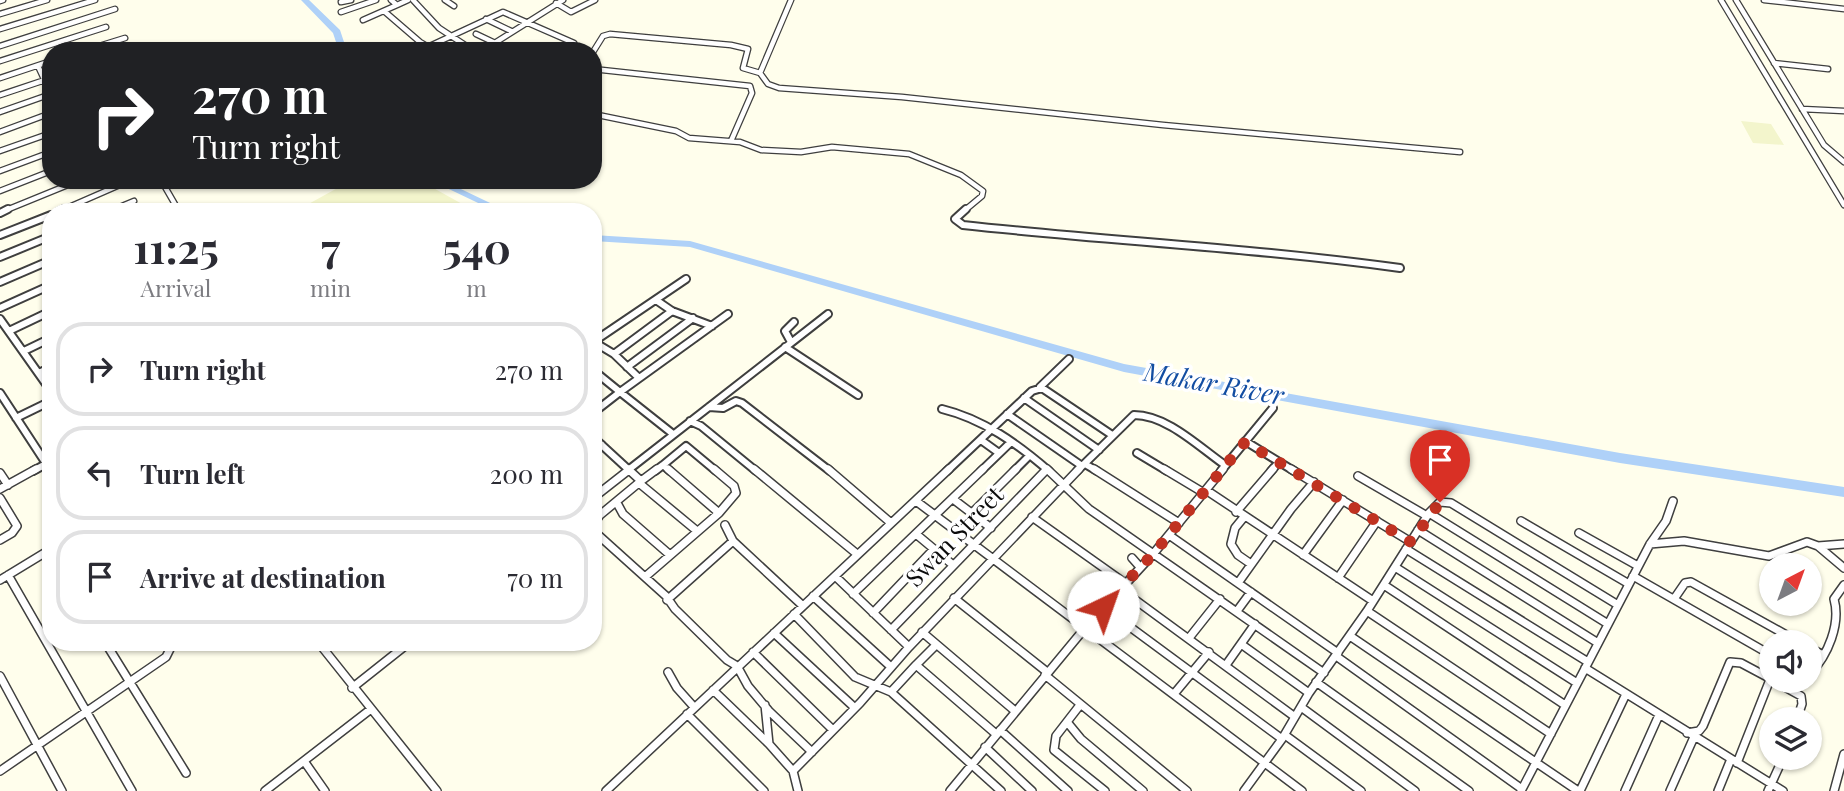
<!DOCTYPE html>
<style>
:root{--surface:#fff;--page:#f7f7f7;--text:#2b2b33;--muted:#7c7c81;--line:#e1e1e2}
body{margin:0;font-family:"Playfair Display",serif;background:var(--page);color:var(--text);height:100vh;display:flex;flex-direction:column;font-size:26px;white-space:nowrap}
*{box-sizing:border-box;margin:0}
p{font-size:23px;color:var(--muted)}
.icon{flex:none;width:38px;height:38px;fill:none;stroke:currentColor;stroke-width:2;stroke-linecap:round;stroke-linejoin:round}
.map{position:relative;flex:1;overflow:hidden}
.drawer{position:absolute;left:42px;top:203px;width:560px;height:448px;display:flex;flex-direction:column;background:var(--surface);border-radius:28px;box-shadow:0 2px 5px #0004}
.drawer>*{flex:none}
.hud{position:absolute;left:42px;top:42px;width:560px;height:147px;border-radius:28px;box-shadow:0 2px 5px #0004;background:#202124;color:#fff;overflow:hidden}
.needle{width:46px;rotate:41deg}
.fabs{position:absolute;left:1759px;top:553px;display:grid;gap:14px}
.fabs a{display:grid;place-items:center;width:63px;height:63px;border-radius:50%;background:var(--surface);box-shadow:0 2px 5px #0004;font-size:35px}
.pin{position:absolute;display:grid;place-items:center;width:60px;height:60px;color:#fff;margin:-72px -30px;border-radius:50% 50% 50% 0;rotate:-45deg;box-shadow:0 0 7px #0007}
.pin .icon{rotate:45deg}
.me{position:absolute;width:77px;margin:-38px;rotate:42deg;stroke-linejoin:round;filter:drop-shadow(0 0 5px #0008)}
.turn{display:flex;align-items:center;gap:24px;height:147px;padding:0 35px;font-size:32px}
.turn .icon{width:91px;height:91px;stroke-width:2.5}
.turn b{display:block;font-size:49px;line-height:60px}
.eta{display:flex;justify-content:space-evenly;align-items:center;height:119px;text-align:center}
.eta b{font-size:42px;font-weight:700;line-height:49px}
ul{padding:0;list-style:none}
li{display:flex;align-items:center;gap:21px;height:94px;margin:0 14px 10px;padding:0 21px;border:4px solid var(--line);border-radius:28px}
li div{flex:1}
li b{display:block;font-size:26px}
li em{font-style:normal}
.map>svg:first-child{display:block}
</style>
<div class="map">
<svg width="1844" height="791" viewBox="0 0 1844 791">
<rect width="100%" height="100%" fill="#fffeec"/>
<path fill="#f3f5cc" d="M 1741,121 L 1771,124 L 1784,145 L 1753,143 Z
M 352,180 L 419,180 L 473,210 L 294,212 Z"/>
<g fill="none" stroke-linecap="round" stroke-linejoin="round">
<path fill="#afd1f8" fill-rule="evenodd" d="M 301,0 L 309,0 L 340,30 L 347,51 L 339,51 L 333,33 Z
M 430,180 L 442,180 L 509,212 L 497,212 Z
M 593,235 L 690,241 L 1124,364 L 1620,453 L 1844,487 L 1844,497 L 1620,463 L 1124,372 L 690,247 L 593,241 Z"/>
<g stroke="#3f3f3f" stroke-width="7">
<path id="minor-far2" d="M 391,0 L 397,5 L 408,0
M 413,0 L 439,28 L 474,51
M 445,0 L 454,6
M 791,0 L 760,73 L 768,84 L 779,88 L 902,97 L 1163,125 L 1460,152
M 1721,0 L 1844,205
M 1736,0 L 1824,145 L 1844,162
M 1764,0 L 1844,9
M 0,1 L 3,0
M 341,2 L 351,0
M 556,3 L 571,12 L 595,0
M 384,11 L 420,42 L 435,51
M 341,12 L 376,0
M 0,14 L 47,0
M 486,19 L 511,31
M 363,20 L 397,5
M 0,29 L 95,0
M 476,34 L 512,51
M 0,46 L 115,9
M 83,51 L 125,38
M 419,51 L 503,12 L 574,43
M 482,51 L 563,0
M 593,52 L 603,36 L 610,34 L 731,45 L 748,49 L 743,68 L 760,73
M 0,61 L 106,27
M 1774,63 L 1828,69
M 38,66 L 51,94
M 593,69 L 750,86 L 752,93 L 731,141
M 0,78 L 51,61
M 0,95 L 51,78
M 1802,109 L 1844,111
M 0,112 L 51,94
M 593,114 L 676,131 L 689,138 L 740,142 L 761,150 L 801,152 L 832,147 L 909,154 L 961,175 L 983,191 L 982,196 L 964,211
M 0,132 L 51,113
M 0,151 L 51,133
M 0,171 L 51,152
M 161,180 L 176,206 L 173,211
M 0,191 L 51,171
M 4,211 L 80,180
M 60,211 L 131,180
M 110,211 L 134,201"/>
</g>
<g stroke="#3f3f3f" stroke-width="10">
<path id="minor-far1" d="M 966,209 L 955,219 L 963,225 C 1109,241 1255,248 1400,268
M 58,212 L 64,209
M 108,212 L 114,209
M 173,212 L 174,209
M 0,213 L 8,209
M 0,235 L 51,215
M 0,257 L 51,236
M 0,282 L 51,260
M 656,300 L 672,311 L 712,326
M 0,308 L 51,285
M 0,319 L 51,391
M 9,331 L 51,311
M 593,342 L 686,279
M 594,342 L 614,354 L 639,378
M 791,342 L 785,331 L 794,322
M 785,347 L 858,395
M 24,351 L 51,338
M 614,354 L 672,311
M 627,367 L 693,318
M 593,370 L 620,392 L 593,413
M 39,373 L 51,367
M 1040,387 L 1069,359
M 0,393 L 51,471
M 1024,398 L 1099,450
M 709,407 L 723,408 L 736,401 L 742,403 L 830,471
M 942,409 C 983,419 1018,444 1049,471
M 1007,414 L 1082,466
M 16,418 L 51,401
M 690,421 L 701,426 L 756,471
M 673,434 L 620,392 L 728,314
M 593,437 L 630,471
M 981,440 L 999,453
M 1245,441 L 1294,471
M 593,452 L 602,445
M 1137,453 L 1167,471
M 1085,464 L 1097,471
M 663,465 L 686,446 L 716,471
M 33,471 L 46,464
M 627,471 L 828,314
M 655,471 L 663,465 L 670,471
M 947,471 L 1032,391 L 1042,388 L 1112,435
M 981,471 L 1010,443
M 1014,471 L 1028,457
M 1077,471 L 1134,415 C 1167,415 1199,447 1225,465
M 1221,471 L 1273,408
M 1271,471 L 1279,462"/>
</g>
<g stroke="#3f3f3f" stroke-width="10">
<path id="minor" d="M 628,469 L 641,481 L 657,469
M 668,469 L 719,513
M 754,469 L 857,554
M 828,469 L 891,523
M 1047,469 L 1089,509 L 1324,673
M 1094,469 L 1179,523
M 1164,469 L 1204,493
M 1291,469 L 1411,542
M 0,473 L 8,485
M 1358,476 L 1427,516
M 639,483 L 697,531
M 0,489 L 36,469
M 1206,490 L 1373,601
M 0,498 L 17,526 L 12,533 L 0,540
M 593,498 L 630,469
M 953,499 L 991,528
M 916,501 L 1302,791
M 617,503 L 623,514 L 670,555
M 1236,512 L 1273,469
M 972,513 L 1016,469
M 1429,513 L 1608,624
M 1032,517 L 1125,583
M 1244,517 L 1235,528 L 1231,544 L 1238,555 L 1251,564
M 1521,521 L 1629,584
M 593,525 L 600,515 L 641,481
M 725,525 L 733,541 L 803,606
M 593,526 L 596,533 L 666,596 L 675,609 L 727,660 L 737,666 L 748,686 L 769,711 L 812,752
M 1418,530 L 1598,643
M 1579,533 L 1638,566
M 916,534 L 953,565
M 1169,535 L 1338,653
M 1650,544 L 1684,541 L 1769,556 L 1807,542 L 1818,546 L 1844,568
M 1818,546 L 1844,544
M 1406,549 L 1588,662
M 1303,555 L 1343,500
M 1132,558 L 1140,567
M 1395,567 L 1577,683
M 8,575 L 132,791
M 835,576 L 909,647 L 1079,469
M 1633,576 L 1771,655
M 645,577 L 719,513 L 736,493 L 734,486 L 714,469
M 1338,578 L 1377,521
M 0,580 L 51,549
M 1238,583 L 1291,509 L 1314,482
M 1384,585 L 1565,705
M 1119,588 L 1295,717
M 853,594 L 983,469
M 813,596 L 891,667
M 954,598 L 1047,672
M 1674,599 L 1685,583 L 1691,582 L 1799,642
M 667,600 L 733,541
M 1103,607 L 1282,739
M 1237,611 L 1251,592
M 1367,611 L 1551,734
M 873,613 L 933,550
M 794,614 L 855,677 L 891,692 L 1001,791
M 891,630 L 1046,470
M 922,632 L 1015,711
M 774,633 L 855,708
M 1350,636 L 1578,791
M 1189,638 L 1220,599
M 105,642 L 186,773
M 318,642 L 437,791
M 1241,644 L 1309,693
M 936,645 L 916,665 L 996,734
M 1810,648 L 1823,655
M 753,652 L 833,730
M 1336,656 L 1522,789
M 1226,665 L 1255,624
M 1585,668 L 1783,791
M 668,672 L 677,688 L 694,707
M 1810,674 C 1828,655 1841,624 1834,599 L 1844,585
M 1045,675 L 1187,791
M 0,676 L 62,791
M 1774,681 L 1801,696 L 1802,704 L 1797,719
M 1316,682 L 1469,791
M 352,688 L 410,642
M 713,690 L 769,744
M 891,692 L 916,665
M 1174,694 L 1209,652
M 765,705 L 769,744 L 793,771 L 798,791
M 1080,705 L 1056,736 L 1054,750 L 1105,791
M 1301,707 L 1415,791
M 687,714 L 764,791
M 1067,722 L 1081,739 L 1143,791
M 1000,730 L 1068,791
M 1687,733 L 1699,731 L 1703,726 L 1730,662 L 1741,663 L 1771,679
M 1285,735 L 1361,791
M 985,747 L 1032,791
M 304,761 L 325,791
M 1737,763 L 1771,677
M 0,771 L 166,657 L 170,649 L 167,642
M 793,771 L 860,703 L 909,647
M 265,791 L 371,709
M 606,791 L 949,469
M 950,791 L 1085,628 L 1154,553 L 1223,469
M 1244,791 L 1282,739 L 1309,693 L 1367,611 L 1429,513 L 1440,502 L 1451,503 L 1618,605
M 1521,791 L 1650,544 L 1666,521 L 1673,501
M 1580,791 L 1626,694
M 1625,791 L 1659,715
M 1670,791 L 1694,737
M 1718,791 L 1731,759
M 1768,791 L 1783,758
M 1834,791 L 1844,754"/>
</g>
<use href="#minor-far2" stroke="#fff" stroke-width="4.5"/>
<use href="#minor-far1" stroke="#fff" stroke-width="6"/>
<use href="#minor" stroke="#fff" stroke-width="7"/>
</g>
<g fill="none" stroke-linecap="round" stroke-linejoin="round">
<path stroke="#c03221" stroke-width="12" stroke-dasharray="0 21.6" d="M 1103,607 L 1154,553 L 1245,442 L 1411,542 L 1440,502"/>
</g>
<g text-anchor="middle" stroke-width="7" stroke-linejoin="round" paint-order="stroke">
<g font-size="24" fill="#0c0c0c" stroke="#fff">
<text transform="translate(955 537) rotate(-46)" y="8">Swan Street</text>
</g>
<g font-size="26" font-style="italic" fill="#124da2" stroke="#fff">
<text transform="translate(1214 384) rotate(10)" y="9">Makar River</text>
</g>
</g>
</svg>
<div class="fabs">
<a><svg class="needle" viewBox="-14 -14 28 28"><path d="M0-13l5 13h-10z" fill="#e53935"/><path d="M0 13l5-13h-10z" fill="#7c7c81"/></svg></a>
<a><svg class="icon" aria-label="sound" viewBox="0 0 24 24"><path d="M4 9h4l5-4v14l-5-4H4zM17 9q2 3 0 6"/></svg></a>
<a><svg class="icon" aria-label="layers" viewBox="0 0 24 24"><path d="M12 4l9 5-9 5-9-5zM3 14l9 5 9-5"/></svg></a>
</div>
<div class="pin" style="left:1440px;top:502px;background:#d93025"><svg class="icon" aria-label="arrive" viewBox="0 0 24 24"><path d="M6 21V4h12l-3 4 3 4H6"/></svg></div>
<svg class="me" style="left:1103px;top:607px" viewBox="-20 -20 40 40"><circle r="19" fill="#fff"/><path d="M0-13L10 11 0 6-10 11z" fill="#c03221"/></svg>
<div class="hud">
<div class="turn"><svg class="icon" aria-label="right" viewBox="0 0 24 24"><path d="M7 20v-9h11M14 6l5 5-5 5"/></svg><div><b>270 m</b>Turn right</div></div>
</div>
<section class="drawer">
<div class="eta">
<div><b>11:25</b><p>Arrival</p></div>
<div><b>7</b><p>min</p></div>
<div><b>540</b><p>m</p></div>
</div>
<ul>
<li><svg class="icon" aria-label="right" viewBox="0 0 24 24"><path d="M7 20v-9h11M14 6l5 5-5 5"/></svg><div><b>Turn right</b></div><em>270 m</em></li>
<li><svg class="icon" aria-label="left" viewBox="0 0 24 24"><path d="M17 20v-9H6M10 6l-5 5 5 5"/></svg><div><b>Turn left</b></div><em>200 m</em></li>
<li><svg class="icon" aria-label="arrive" viewBox="0 0 24 24"><path d="M6 21V4h12l-3 4 3 4H6"/></svg><div><b>Arrive at destination</b></div><em>70 m</em></li>
</ul>
</section>
</div>
